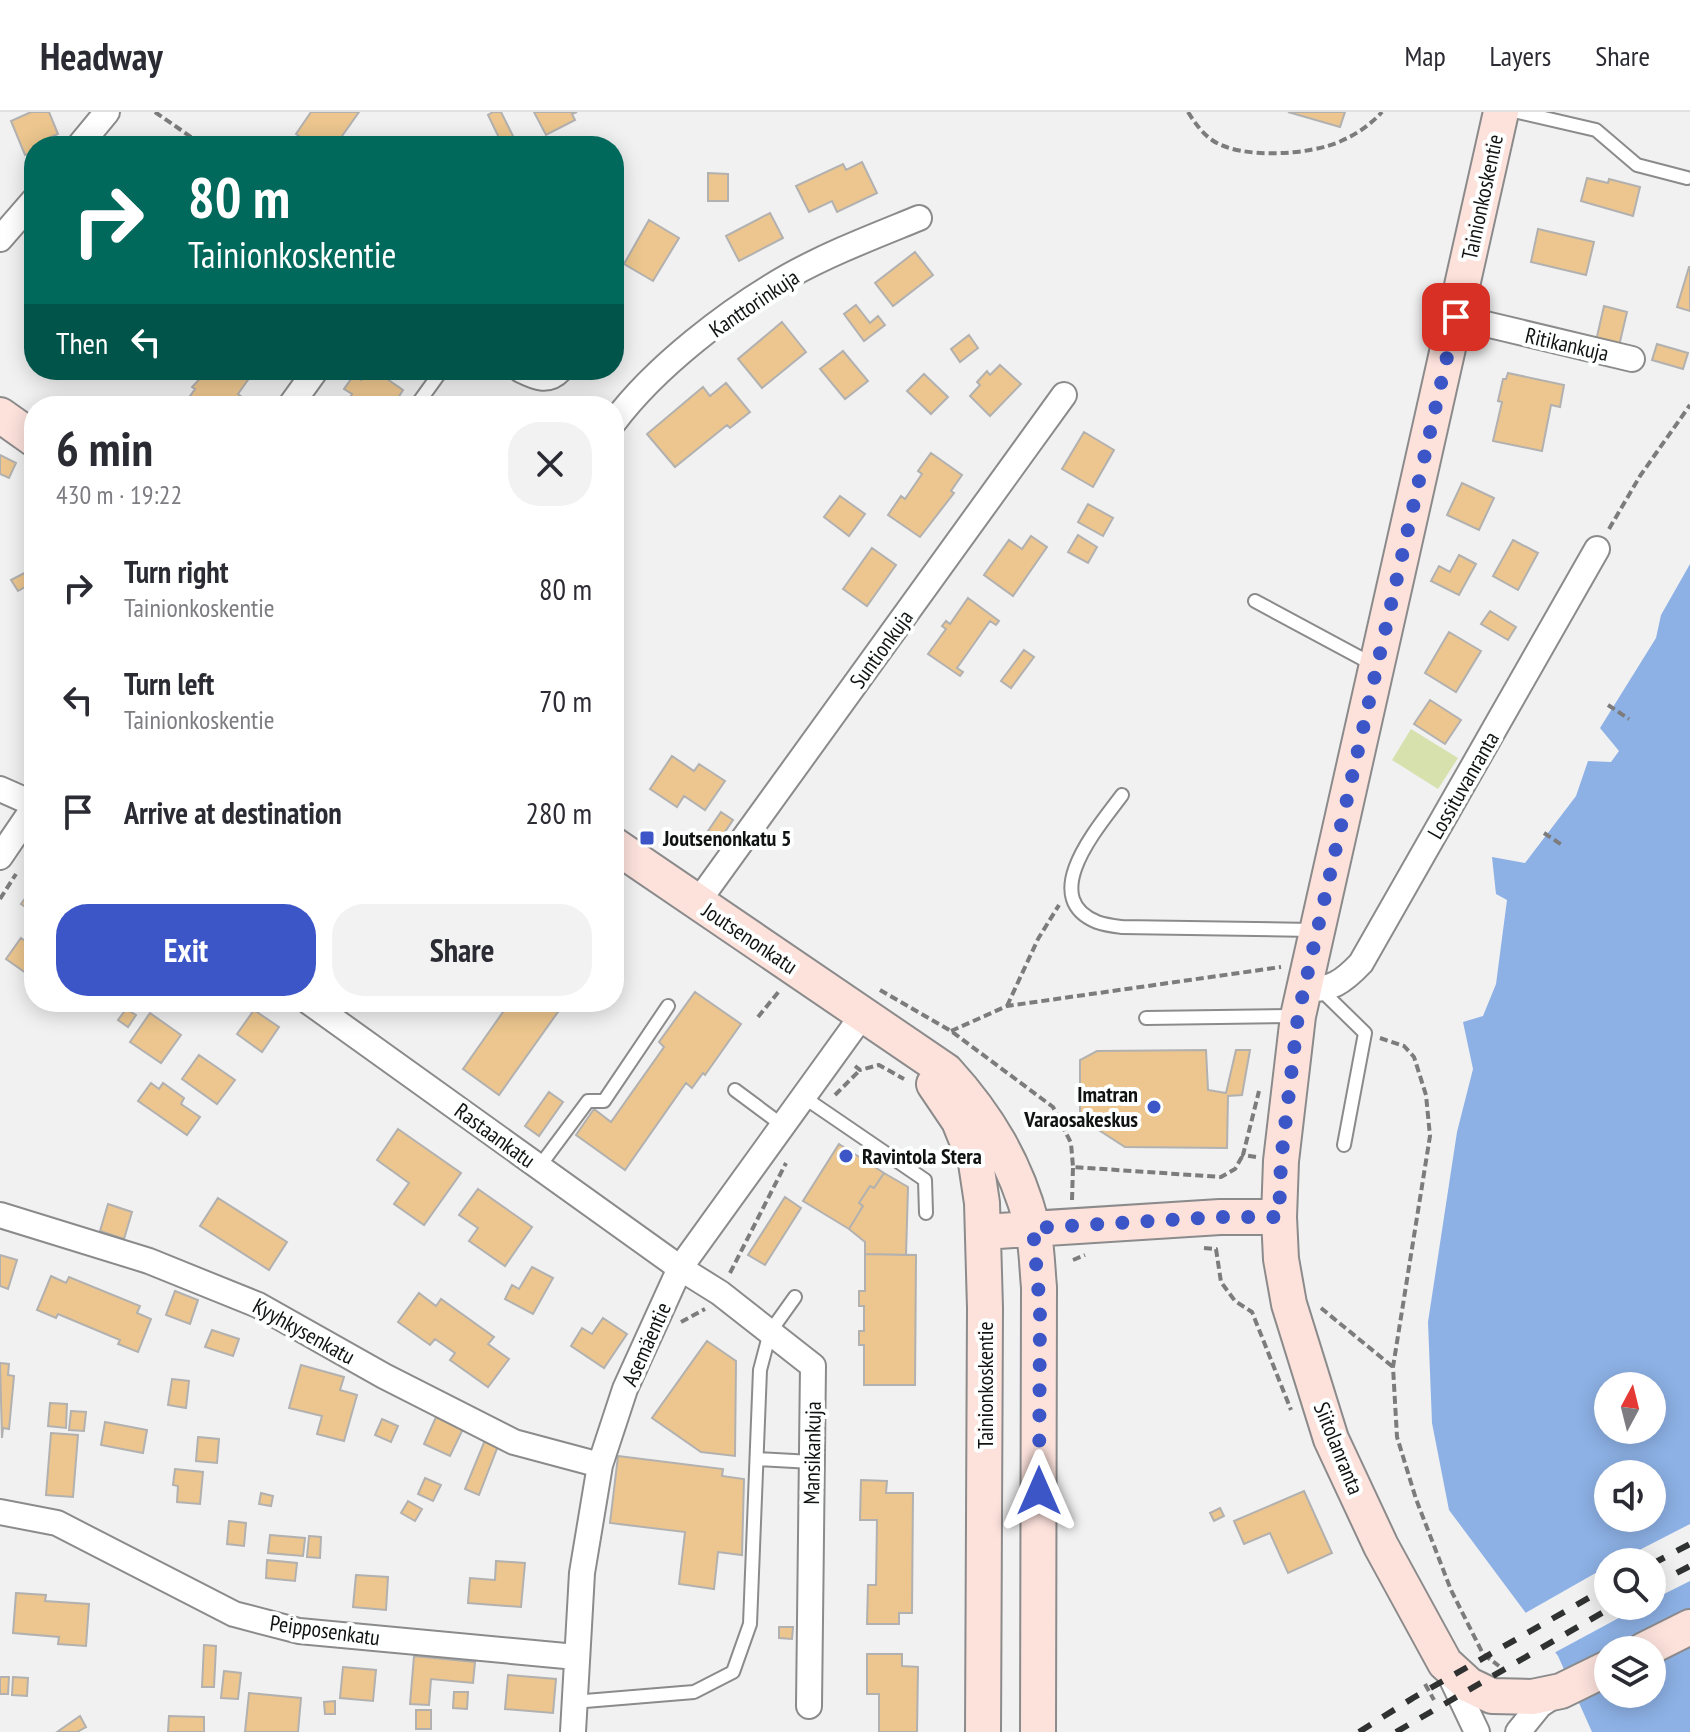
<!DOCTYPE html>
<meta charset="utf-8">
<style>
:root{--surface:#fff;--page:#f2f2f3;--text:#2b2b33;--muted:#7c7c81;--line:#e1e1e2;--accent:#3c56c8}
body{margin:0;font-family:"PT Sans Narrow",sans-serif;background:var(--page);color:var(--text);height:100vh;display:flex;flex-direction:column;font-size:30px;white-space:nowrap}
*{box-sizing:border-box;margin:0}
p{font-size:26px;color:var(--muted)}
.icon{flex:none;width:44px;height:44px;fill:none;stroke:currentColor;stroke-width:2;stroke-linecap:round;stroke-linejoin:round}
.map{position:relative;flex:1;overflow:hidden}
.drawer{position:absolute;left:24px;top:284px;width:600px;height:616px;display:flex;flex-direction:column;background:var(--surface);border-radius:32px;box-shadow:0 4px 20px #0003}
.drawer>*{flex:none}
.hud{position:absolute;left:24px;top:24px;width:600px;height:244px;border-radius:32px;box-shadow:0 4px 20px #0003;background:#00695c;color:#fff;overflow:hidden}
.needle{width:52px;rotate:7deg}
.controls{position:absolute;left:1594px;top:1260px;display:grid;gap:16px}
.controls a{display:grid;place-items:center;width:72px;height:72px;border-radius:50%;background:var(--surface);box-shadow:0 4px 20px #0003;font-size:40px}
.pin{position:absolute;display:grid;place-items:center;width:68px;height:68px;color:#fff;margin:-34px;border-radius:16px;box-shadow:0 4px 12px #0006}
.me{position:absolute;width:88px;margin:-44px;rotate:0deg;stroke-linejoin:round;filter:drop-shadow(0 0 6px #0008)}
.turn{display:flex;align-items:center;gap:28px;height:168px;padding:0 32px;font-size:36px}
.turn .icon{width:104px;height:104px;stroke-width:2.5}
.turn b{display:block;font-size:56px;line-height:68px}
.then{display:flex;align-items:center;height:76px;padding:0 32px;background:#0003;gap:16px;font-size:30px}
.round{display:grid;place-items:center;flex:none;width:84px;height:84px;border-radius:32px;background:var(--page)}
.headline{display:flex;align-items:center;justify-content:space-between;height:136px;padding:0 32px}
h1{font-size:48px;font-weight:800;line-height:60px}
.action{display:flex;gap:16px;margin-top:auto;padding:16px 32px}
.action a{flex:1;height:92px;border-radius:32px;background:var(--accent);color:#fff;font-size:32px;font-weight:800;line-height:92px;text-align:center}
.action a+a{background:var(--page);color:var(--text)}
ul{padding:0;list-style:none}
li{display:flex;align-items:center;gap:24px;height:112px;padding:0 32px}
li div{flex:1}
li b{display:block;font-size:30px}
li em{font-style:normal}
header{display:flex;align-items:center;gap:48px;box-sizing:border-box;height:112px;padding:0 40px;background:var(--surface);border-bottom:2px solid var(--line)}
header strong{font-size:38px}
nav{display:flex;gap:44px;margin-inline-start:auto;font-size:28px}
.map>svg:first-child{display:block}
</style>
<header>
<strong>Headway</strong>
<nav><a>Map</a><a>Layers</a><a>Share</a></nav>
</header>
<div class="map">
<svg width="1690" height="1620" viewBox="0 0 1690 1620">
<rect width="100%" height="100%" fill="#f1f1f2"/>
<path fill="#d6e1ae" d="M 1411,617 L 1458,646 L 1438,677 L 1392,648 Z"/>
<path fill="#8db1e5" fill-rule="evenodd" d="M 1690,452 L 1690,1620 L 1592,1620 L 1558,1544 L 1449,1398 L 1432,1311 L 1428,1210 L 1457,1020 L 1473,957 L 1463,910 L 1483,904 L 1496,872 L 1507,788 L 1496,782 L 1492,745 L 1525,751 L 1576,684 L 1588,649 L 1611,650 L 1619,639 L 1600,616 L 1656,526 L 1661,503 ZM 1608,1274 L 1652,1274 L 1652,1318 L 1608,1318 ZM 1608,1362 L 1652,1362 L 1652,1406 L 1608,1406 ZM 1608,1450 L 1652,1450 L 1652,1494 L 1608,1494 ZM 1608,1538 L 1652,1538 L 1652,1582 L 1608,1582 Z"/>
<path fill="#f1f1f2" d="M 1690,1412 L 1690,1469 L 1652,1488 L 1652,1450 L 1616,1450 Z
M 1608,1454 L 1608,1494 L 1641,1494 L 1552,1542 L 1522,1503 Z"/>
<path fill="#ecc68e" stroke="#b2b1b0" stroke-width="2" d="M 31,0 L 49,0 L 58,22 L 45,28 L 47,33 L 34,34 L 34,39 L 25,43 L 11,9 Z
M 311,0 L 359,0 L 335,34 L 314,34 L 296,22 Z
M 493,0 L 501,0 L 518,34 L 503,34 L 488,3 Z
M 534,0 L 577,0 L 572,2 L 575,8 L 546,23 Z
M 1288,0 L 1345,0 L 1340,15 Z
M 862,50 L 877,81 L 837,100 L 832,89 L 809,100 L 796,74 L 843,52 L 846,58 Z
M 708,61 L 728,62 L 728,89 L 708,89 Z
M 1587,66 L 1608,71 L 1609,67 L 1640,75 L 1633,104 L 1581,89 Z
M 770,101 L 783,126 L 739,149 L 726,124 Z
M 649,108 L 679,126 L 653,169 L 624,152 Z
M 1538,117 L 1594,130 L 1586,163 L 1531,150 Z
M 915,140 L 933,163 L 893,194 L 875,171 Z
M 1689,155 L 1690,155 L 1690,199 L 1677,195 Z
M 856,193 L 870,211 L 878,204 L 885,213 L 864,229 L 844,202 Z
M 1604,194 L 1627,200 L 1619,234 L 1596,229 Z
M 782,210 L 806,240 L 762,276 L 738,247 Z
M 969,223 L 978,236 L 960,250 L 951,237 Z
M 1657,232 L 1688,241 L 1683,257 L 1652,248 Z
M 843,239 L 868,269 L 845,287 L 820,257 Z
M 1000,253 L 1021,272 L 990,304 L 970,284 L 980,273 L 977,270 L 987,259 L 990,263 Z
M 208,258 L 255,258 L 238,282 L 243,286 L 237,294 L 183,294 L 195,277 L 192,275 Z
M 368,258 L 374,258 L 403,278 L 393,294 L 344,294 L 352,282 L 344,277 L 354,263 L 361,268 Z
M 1508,261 L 1564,273 L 1560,295 L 1551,293 L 1542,339 L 1493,329 L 1502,290 L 1498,289 L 1503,267 L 1506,267 Z
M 924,262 L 948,285 L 931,302 L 907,279 Z
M 726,271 L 750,300 L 730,316 L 727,313 L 675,355 L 647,322 L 703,275 L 710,284 Z
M 1084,320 L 1114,338 L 1093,375 L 1062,357 Z
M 931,341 L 962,363 L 951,379 L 954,381 L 920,425 L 888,403 L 901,384 L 905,387 L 922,362 L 918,359 Z
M 0,343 L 16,351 L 9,366 L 0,362 Z
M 1462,371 L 1494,386 L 1479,418 L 1447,403 Z
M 840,384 L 865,402 L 849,424 L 824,405 Z
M 1088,392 L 1113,406 L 1103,424 L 1078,410 Z
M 1078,423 L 1097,435 L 1088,451 L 1068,440 Z
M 1031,424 L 1047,435 L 1013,484 L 984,463 L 1009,428 L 1022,437 Z
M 1513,428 L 1538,441 L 1518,478 L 1493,464 Z
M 872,436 L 896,453 L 867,494 L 843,477 Z
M 1459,443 L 1476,452 L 1459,483 L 1431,469 L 1439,454 L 1450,460 Z
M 32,457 L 34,470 L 18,479 L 11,468 Z
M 968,486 L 999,509 L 996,513 L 990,509 L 957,556 L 963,560 L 960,564 L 928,542 L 946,517 L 942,514 L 946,509 L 950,512 Z
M 1490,499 L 1516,515 L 1508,528 L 1481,512 Z
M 1449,520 L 1481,539 L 1456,580 L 1425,561 Z
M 1024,538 L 1034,545 L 1011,576 L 1001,569 Z
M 1430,588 L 1461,608 L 1445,632 L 1414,612 Z
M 672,644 L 694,659 L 699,652 L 725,669 L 705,698 L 684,684 L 677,695 L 650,677 Z
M 721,700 L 733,708 L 720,727 L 708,719 Z
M 34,774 L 34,801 L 21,792 Z
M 21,826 L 34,835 L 34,849 L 26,861 L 6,847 Z
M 695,880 L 741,912 L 705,963 L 703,961 L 692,976 L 686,971 L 625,1058 L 576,1023 L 594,997 L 611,1010 L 664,935 L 659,930 Z
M 510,890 L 565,890 L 499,983 L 463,957 Z
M 126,897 L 136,903 L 128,915 L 118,908 Z
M 254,898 L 279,915 L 262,940 L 237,922 Z
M 150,901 L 181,923 L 161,951 L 130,930 Z
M 1206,938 L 1208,978 L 1226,981 L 1236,938 L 1250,938 L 1242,983 L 1228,984 L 1227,1036 L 1125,1035 L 1080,1006 L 1080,948 L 1097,939 Z
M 199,943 L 235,968 L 217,992 L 182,967 Z
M 151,971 L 159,977 L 163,971 L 184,986 L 181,992 L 200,1005 L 187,1023 L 138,989 Z
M 549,980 L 563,990 L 539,1024 L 525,1014 Z
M 398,1017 L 461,1061 L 424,1113 L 394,1092 L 409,1071 L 377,1048 Z
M 839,1032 L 884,1061 L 874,1076 L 870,1074 L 859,1091 L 863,1094 L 849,1117 L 803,1089 Z
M 884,1061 L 908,1075 L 906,1143 L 865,1142 L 865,1130 L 849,1117 L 863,1094 L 859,1091 L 870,1074 L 874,1076 Z
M 478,1077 L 532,1115 L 505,1154 L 469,1129 L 478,1116 L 459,1103 Z
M 785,1085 L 801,1096 L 765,1153 L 748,1143 Z
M 218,1086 L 287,1130 L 269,1158 L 200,1114 Z
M 108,1092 L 132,1100 L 124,1127 L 100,1119 Z
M 865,1142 L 916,1143 L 915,1273 L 864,1273 L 864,1233 L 859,1233 L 859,1219 L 864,1219 L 864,1194 L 859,1194 L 859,1179 L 865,1179 Z
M 0,1143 L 17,1148 L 8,1177 L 0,1174 Z
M 532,1155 L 553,1166 L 533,1202 L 505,1187 L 512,1173 L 519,1177 Z
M 51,1164 L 66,1171 L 69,1165 L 140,1194 L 137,1201 L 151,1207 L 138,1240 L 118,1232 L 120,1228 L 58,1202 L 56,1206 L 37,1198 Z
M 175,1179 L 198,1188 L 190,1212 L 166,1203 Z
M 419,1181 L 436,1194 L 441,1187 L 494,1225 L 488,1232 L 509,1247 L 488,1275 L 450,1248 L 455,1241 L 435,1227 L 430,1233 L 398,1210 Z
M 603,1206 L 627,1222 L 604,1256 L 571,1234 L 582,1216 L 592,1222 Z
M 212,1218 L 239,1227 L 233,1244 L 205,1235 Z
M 707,1229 L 736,1249 L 735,1344 L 701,1340 L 652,1306 Z
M 0,1251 L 9,1252 L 8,1263 L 14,1264 L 9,1317 L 3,1316 L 2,1326 Z
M 301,1253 L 344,1265 L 340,1278 L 357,1283 L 344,1329 L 317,1322 L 322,1304 L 289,1296 Z
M 172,1267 L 189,1269 L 186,1296 L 168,1293 Z
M 50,1291 L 67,1292 L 66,1316 L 48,1314 Z
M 71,1299 L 86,1300 L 84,1319 L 69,1318 Z
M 436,1305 L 463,1317 L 450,1344 L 424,1332 Z
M 382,1307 L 398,1314 L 391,1330 L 375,1323 Z
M 105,1310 L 147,1318 L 143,1341 L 101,1333 Z
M 51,1321 L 78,1323 L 73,1385 L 46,1383 Z
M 198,1325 L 219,1327 L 217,1351 L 196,1349 Z
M 485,1328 L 498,1334 L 479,1383 L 465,1377 Z
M 618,1344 L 723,1357 L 722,1364 L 744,1367 L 742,1443 L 718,1440 L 714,1477 L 679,1472 L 685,1420 L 610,1411 Z
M 175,1357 L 203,1360 L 200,1392 L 177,1390 L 178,1374 L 173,1373 Z
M 425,1366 L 441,1373 L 433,1389 L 418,1382 Z
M 861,1368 L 887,1369 L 886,1381 L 913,1381 L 912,1501 L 899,1501 L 899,1512 L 867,1512 L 868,1473 L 876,1473 L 877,1408 L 860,1408 Z
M 1304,1379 L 1332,1441 L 1288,1461 L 1270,1421 L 1244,1432 L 1234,1409 Z
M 261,1381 L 273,1384 L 271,1394 L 259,1392 Z
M 408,1389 L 422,1397 L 415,1409 L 401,1401 Z
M 1220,1396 L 1224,1404 L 1214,1409 L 1210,1401 Z
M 229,1409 L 246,1411 L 244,1434 L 227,1432 Z
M 270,1423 L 305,1426 L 303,1444 L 268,1441 Z
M 309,1424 L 321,1425 L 320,1446 L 307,1445 Z
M 267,1448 L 297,1451 L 295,1469 L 266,1466 Z
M 496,1449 L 525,1451 L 521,1495 L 468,1491 L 470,1466 L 495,1468 Z
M 356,1463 L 388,1465 L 386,1498 L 353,1495 Z
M 16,1481 L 46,1483 L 45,1489 L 89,1492 L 86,1534 L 58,1532 L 59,1525 L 13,1521 Z
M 779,1515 L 793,1515 L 792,1527 L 779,1526 Z
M 204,1533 L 216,1534 L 214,1575 L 202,1575 Z
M 867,1542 L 902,1542 L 902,1554 L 918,1555 L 917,1620 L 879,1620 L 879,1582 L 867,1582 Z
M 414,1544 L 475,1550 L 473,1571 L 431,1567 L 429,1593 L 410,1592 Z
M 343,1555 L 376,1558 L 373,1589 L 340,1586 Z
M 224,1559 L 241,1561 L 238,1587 L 221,1586 Z
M 508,1563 L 556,1567 L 553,1601 L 505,1597 Z
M 0,1565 L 9,1565 L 8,1582 L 0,1582 Z
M 13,1565 L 28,1566 L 27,1584 L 12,1583 Z
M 454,1580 L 468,1580 L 467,1597 L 453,1596 Z
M 249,1581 L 301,1586 L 298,1620 L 245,1620 Z
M 335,1589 L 335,1602 L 325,1602 L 324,1590 Z
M 416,1598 L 431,1598 L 431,1617 L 416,1617 Z
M 80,1604 L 86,1615 L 77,1620 L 57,1620 Z
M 169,1604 L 204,1605 L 204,1620 L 168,1620 Z"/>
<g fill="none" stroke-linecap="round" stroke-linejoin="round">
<g stroke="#8b8b8c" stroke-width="16">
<path id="lane" d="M 1518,0 L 1596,18 L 1637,53 L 1687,66
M 416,294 L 442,258
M 1255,489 L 1374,553
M 1122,683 C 1100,713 1036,785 1097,810 C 1105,813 1114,814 1122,815 L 1313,818
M 1322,879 L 1365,921 L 1344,1033
M 1146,906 L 1295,904
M 735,978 L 782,1013
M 802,984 L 925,1068 L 926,1101
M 539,1055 L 588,989 L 604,989 L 668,894
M 757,1347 L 812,1350
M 573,1590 L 694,1580 L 733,1560 L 750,1512 L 760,1258 L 770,1220 L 795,1185"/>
</g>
<g stroke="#8b8b8c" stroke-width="28">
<path id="street" d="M 79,34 L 107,0
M 0,127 L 34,88
M 1456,205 L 1632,247
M 521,258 C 535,265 548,271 560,258
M 290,294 L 316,258
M 614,310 C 655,255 729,198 789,164 C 830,141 875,124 919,106
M 0,677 L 34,692
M 0,745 L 34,695
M 697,791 L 1064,283
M 1304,876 C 1330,880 1344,869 1361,851 L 1597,437
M 309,890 L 680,1156 L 720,1181 L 813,1254 L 809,1594
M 0,1103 L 149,1149 L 258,1193 L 384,1264 L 514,1330 L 600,1353
M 0,1400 L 57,1411 L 234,1502 L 299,1519 L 576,1545
M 1449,1561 L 1477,1620
M 573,1620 L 582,1461 L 600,1353 L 625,1277 L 680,1156 L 864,901
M 1518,1620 L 1540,1593 L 1555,1583"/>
</g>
<g stroke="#8b8b8c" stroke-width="38">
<path id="secondary" d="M 1501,0 L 1298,904 L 1281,1049 L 1279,1105 L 1281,1147 L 1289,1192 L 1331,1327 L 1381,1434 L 1445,1551 L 1469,1573 L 1492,1584 L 1532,1585 L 1561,1579 L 1608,1556
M 0,303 L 34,327
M 614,733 L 946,959 C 988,1005 1016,1052 1032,1113 C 1037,1132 1037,1155 1039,1175 L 1038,1620
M 934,972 L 959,1009 L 976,1051 L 982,1091 L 985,1196 L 983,1620
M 983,1120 L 1220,1105 L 1279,1105
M 1644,1538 L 1690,1515"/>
</g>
<path stroke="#7c7c7d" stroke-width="4" stroke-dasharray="8 4" stroke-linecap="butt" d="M 155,0 L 204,34
M 1188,0 C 1195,11 1202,21 1212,28 C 1240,48 1312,43 1341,29 C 1357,22 1370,13 1382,0
M 1609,417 L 1640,364 L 1690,293
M 1608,593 L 1629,607
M 1544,721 L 1562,733
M 0,787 L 16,762
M 880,878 L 951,919 L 1053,995 L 1071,1031 L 1073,1055 L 1221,1065 L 1235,1057 L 1243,1043
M 1007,894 L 1038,827 L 1059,793
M 758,905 L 780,878
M 951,919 L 1007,894 L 1281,855
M 1380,926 L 1404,934 L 1414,945 L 1426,983 L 1430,1024 L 1393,1255 L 1397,1325 L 1416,1387 L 1451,1478 L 1483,1542 L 1499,1554
M 855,954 L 860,958 L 879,953 L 904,967
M 835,983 L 860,958
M 1256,1045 L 1243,1043 L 1259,979
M 1072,1088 L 1073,1055
M 1204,1136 L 1216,1137 L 1221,1170 L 1235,1189 L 1252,1200 L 1291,1298
M 1073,1148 L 1085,1143
M 730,1161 L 786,1051
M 1321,1196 L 1393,1255
M 681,1210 L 705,1197
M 1425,1572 L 1434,1588"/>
<use href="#lane" stroke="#fff" stroke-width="12"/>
<use href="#street" stroke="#fff" stroke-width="24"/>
<use href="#secondary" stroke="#fde2dc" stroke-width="34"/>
<path stroke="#303131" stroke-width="6" stroke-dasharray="14 14" stroke-linecap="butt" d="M 1652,1452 L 1690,1432
M 1652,1474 L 1690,1454
M 1359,1620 L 1413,1586 L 1608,1475
M 1396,1620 L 1614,1494"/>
</g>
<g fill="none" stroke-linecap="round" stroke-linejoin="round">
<path stroke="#3c56c8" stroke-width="14" stroke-dasharray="0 25.2" d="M 1039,1379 L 1040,1197 L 1033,1116 L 1220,1105 L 1279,1105 L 1281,1049 L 1298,904 L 1456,205"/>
</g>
<g fill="#3c56c8" stroke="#feffff" stroke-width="3">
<rect x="639" y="718" width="16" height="16" rx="4"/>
<circle cx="1154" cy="995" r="8"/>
<circle cx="846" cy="1044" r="8"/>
</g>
<g text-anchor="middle" stroke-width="8" stroke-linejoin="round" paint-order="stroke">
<g font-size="22" fill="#111212" stroke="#feffff">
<text transform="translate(1482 85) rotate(-78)" y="8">Tainionkoskentie</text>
<text transform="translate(754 191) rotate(-34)" y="8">Kanttorinkuja</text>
<text transform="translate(1567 232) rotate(13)" y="8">Ritikankuja</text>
<text transform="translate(881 537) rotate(-54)" y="8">Suntionkuja</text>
<text transform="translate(1463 673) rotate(-60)" y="8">Lossituvanranta</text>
<text transform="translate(750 826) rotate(34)" y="8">Joutsenonkatu</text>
<text transform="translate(495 1023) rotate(36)" y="8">Rastaankatu</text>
<text transform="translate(304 1219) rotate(29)" y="8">Kyyhkysenkatu</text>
<text transform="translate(646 1232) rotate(-66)" y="8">Asemäentie</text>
<text transform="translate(985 1273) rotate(-90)" y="8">Tainionkoskentie</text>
<text transform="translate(1339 1336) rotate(68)" y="8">Siitolanranta</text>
<text transform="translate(812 1341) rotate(-89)" y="8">Mansikankuja</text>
<text transform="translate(325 1518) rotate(8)" y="8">Peipposenkatu</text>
</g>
<g font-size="22" font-weight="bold" fill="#111212" stroke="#feffff" text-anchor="start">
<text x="663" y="734">Joutsenonkatu 5</text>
<text x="1138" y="990" text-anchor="end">Imatran<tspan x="1138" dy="25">Varaosakeskus</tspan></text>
<text x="862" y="1052">Ravintola Stera</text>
</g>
</g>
</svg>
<div class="controls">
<a><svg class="needle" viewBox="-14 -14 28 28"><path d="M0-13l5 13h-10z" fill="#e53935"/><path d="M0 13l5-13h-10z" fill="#7c7c81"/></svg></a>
<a><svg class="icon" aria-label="sound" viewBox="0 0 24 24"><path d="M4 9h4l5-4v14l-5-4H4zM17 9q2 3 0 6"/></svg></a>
<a><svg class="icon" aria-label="search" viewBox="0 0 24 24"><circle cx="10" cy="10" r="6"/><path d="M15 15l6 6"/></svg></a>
<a><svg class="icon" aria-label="layers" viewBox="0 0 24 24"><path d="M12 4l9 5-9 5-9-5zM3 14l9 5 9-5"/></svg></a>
</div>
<div class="pin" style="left:1456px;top:205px;background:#d93025"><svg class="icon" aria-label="arrive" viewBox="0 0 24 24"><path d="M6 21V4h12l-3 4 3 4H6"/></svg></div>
<svg class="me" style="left:1039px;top:1379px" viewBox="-20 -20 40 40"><path d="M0-17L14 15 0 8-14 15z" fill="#3c56c8" stroke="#fff" stroke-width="4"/></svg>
<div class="hud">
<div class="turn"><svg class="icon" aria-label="right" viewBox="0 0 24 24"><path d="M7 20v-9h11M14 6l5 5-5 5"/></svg><div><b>80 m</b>Tainionkoskentie</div></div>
<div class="then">Then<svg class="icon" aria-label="left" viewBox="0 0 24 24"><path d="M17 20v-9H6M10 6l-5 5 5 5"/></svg></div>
</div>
<section class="drawer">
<div class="headline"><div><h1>6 min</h1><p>430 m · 19:22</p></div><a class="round"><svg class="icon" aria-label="close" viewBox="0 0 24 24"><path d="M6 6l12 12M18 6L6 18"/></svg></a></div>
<ul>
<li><svg class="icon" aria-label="right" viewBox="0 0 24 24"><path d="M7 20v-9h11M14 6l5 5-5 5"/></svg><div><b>Turn right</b><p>Tainionkoskentie</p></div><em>80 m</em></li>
<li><svg class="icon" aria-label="left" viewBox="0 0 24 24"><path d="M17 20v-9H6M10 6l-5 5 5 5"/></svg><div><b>Turn left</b><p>Tainionkoskentie</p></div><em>70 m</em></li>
<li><svg class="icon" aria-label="arrive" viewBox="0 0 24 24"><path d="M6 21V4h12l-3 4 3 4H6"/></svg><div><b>Arrive at destination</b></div><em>280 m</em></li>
</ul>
<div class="action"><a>Exit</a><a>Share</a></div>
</section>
</div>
